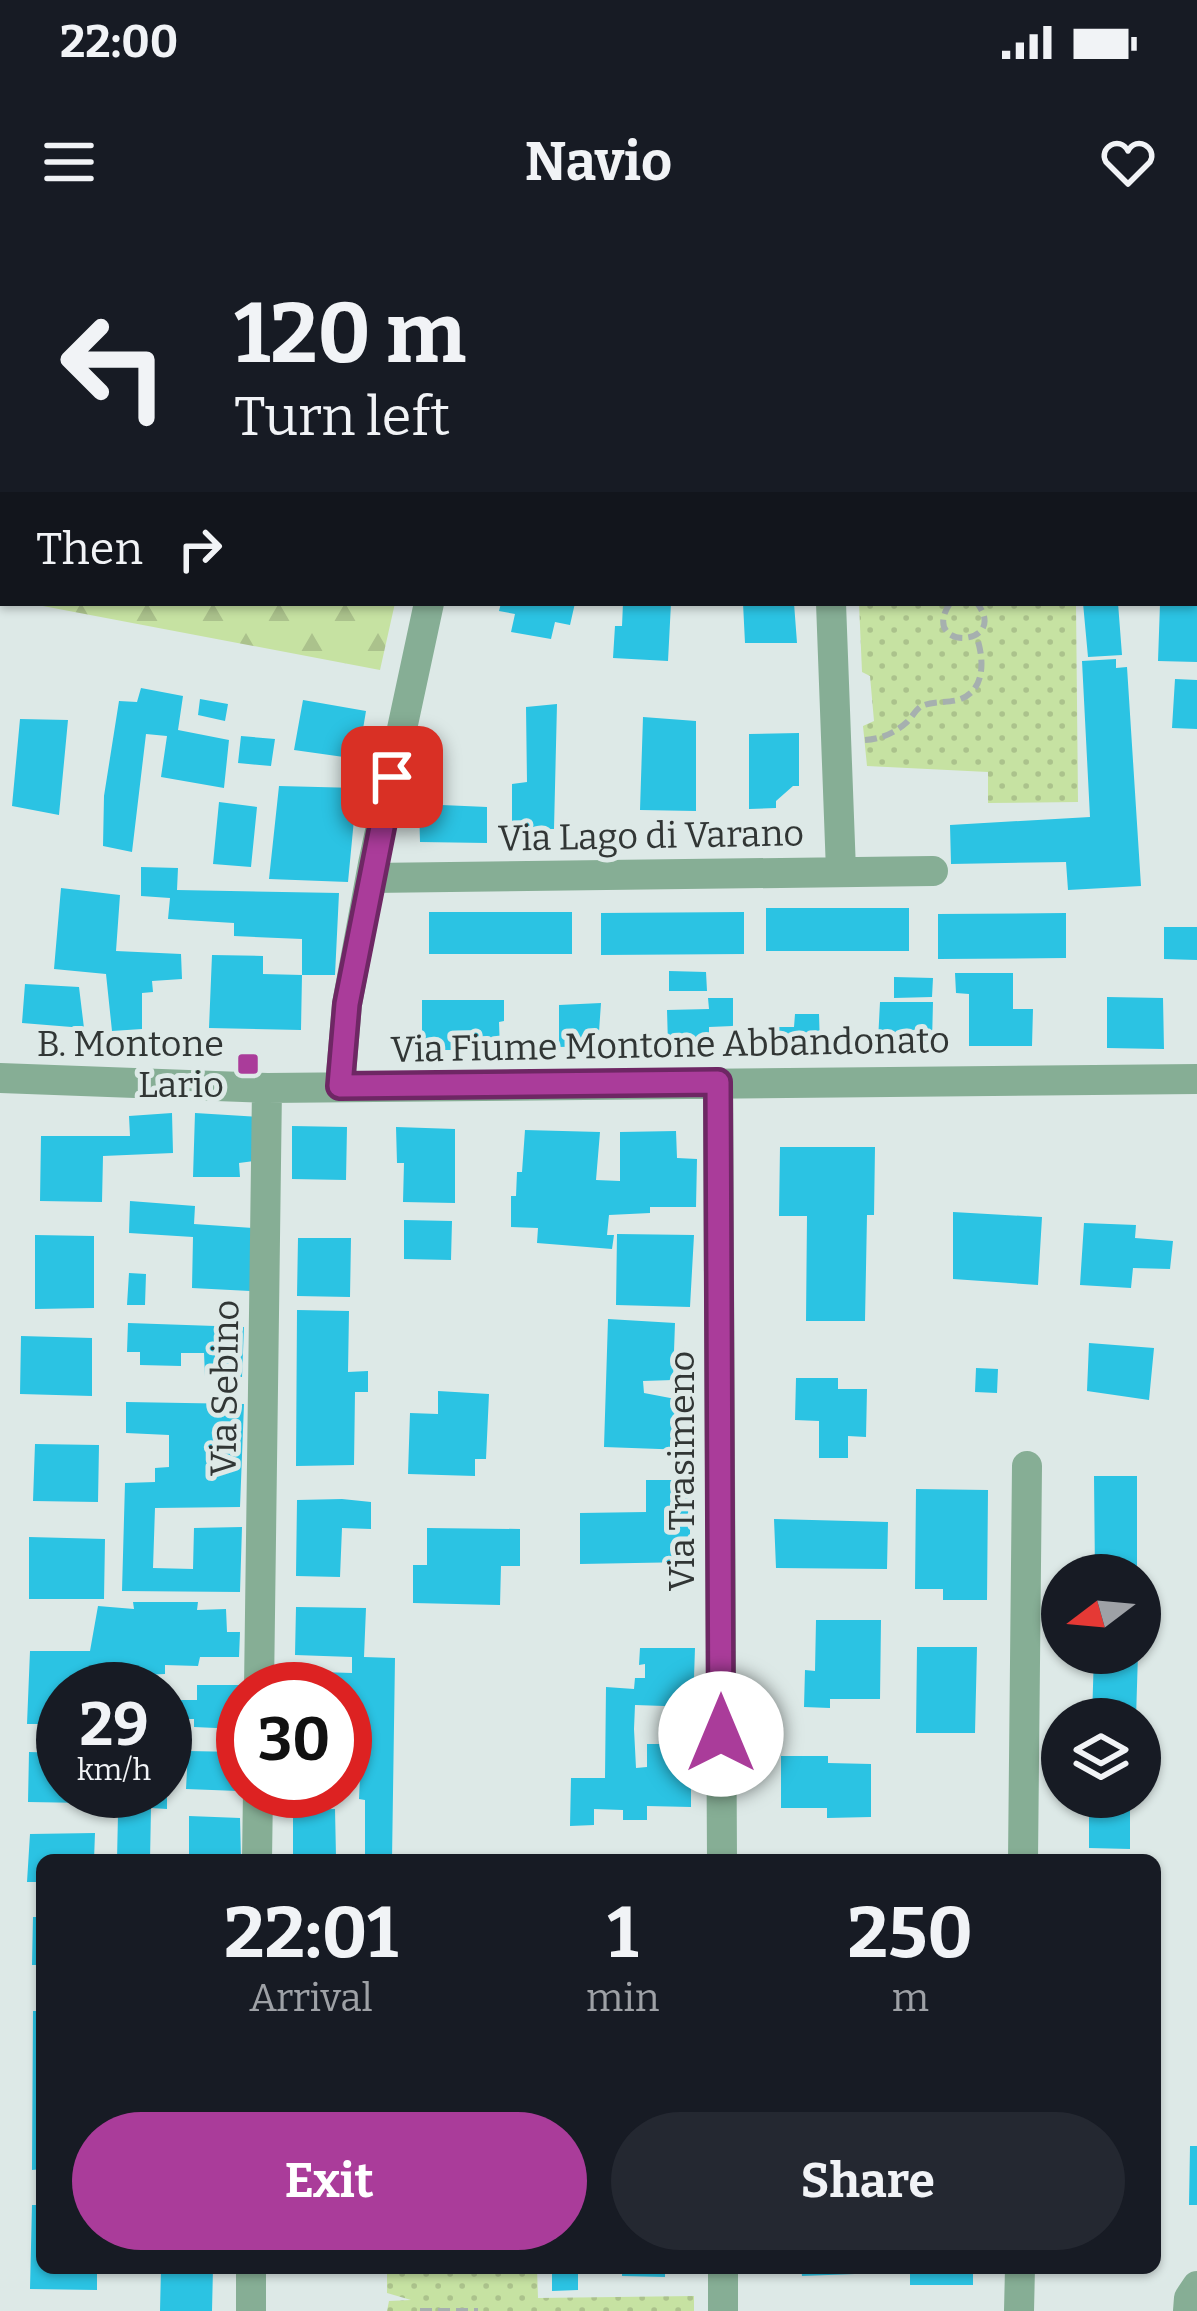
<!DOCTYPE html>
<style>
:root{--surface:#171b24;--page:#242831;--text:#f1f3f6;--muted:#9ea1a6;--accent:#aa3c9a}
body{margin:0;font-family:Bitter,serif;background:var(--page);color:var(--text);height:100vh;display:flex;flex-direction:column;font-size:45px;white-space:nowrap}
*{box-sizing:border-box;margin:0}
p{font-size:39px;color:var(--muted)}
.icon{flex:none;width:66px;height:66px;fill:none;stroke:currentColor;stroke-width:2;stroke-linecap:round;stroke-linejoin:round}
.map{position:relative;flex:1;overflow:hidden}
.panel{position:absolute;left:36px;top:1614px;width:1125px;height:420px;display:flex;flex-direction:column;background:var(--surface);border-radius:18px;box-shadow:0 3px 9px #0004}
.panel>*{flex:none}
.top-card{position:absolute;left:0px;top:0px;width:1197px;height:366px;box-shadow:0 3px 9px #0004;background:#171b24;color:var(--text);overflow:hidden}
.needle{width:78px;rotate:254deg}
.buttons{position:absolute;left:1041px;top:1314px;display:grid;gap:24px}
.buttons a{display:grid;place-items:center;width:120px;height:120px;border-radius:50%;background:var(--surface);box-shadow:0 3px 9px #0004;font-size:60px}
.speed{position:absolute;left:36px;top:1422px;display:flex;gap:24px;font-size:60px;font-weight:700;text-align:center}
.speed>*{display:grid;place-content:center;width:156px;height:156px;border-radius:50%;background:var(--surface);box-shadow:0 3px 9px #0004;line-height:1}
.speed small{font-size:30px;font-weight:400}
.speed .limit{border:18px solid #d22;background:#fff;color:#111}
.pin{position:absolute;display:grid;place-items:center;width:102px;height:102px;color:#fff;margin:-51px;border-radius:24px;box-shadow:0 6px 18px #0006}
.me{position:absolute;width:132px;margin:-66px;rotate:0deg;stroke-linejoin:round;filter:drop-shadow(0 0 9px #0008)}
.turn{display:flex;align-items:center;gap:42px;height:252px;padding:0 36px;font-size:54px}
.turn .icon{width:156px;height:156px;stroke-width:2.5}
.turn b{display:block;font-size:84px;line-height:102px}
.then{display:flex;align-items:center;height:114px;padding:0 36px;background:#0003;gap:24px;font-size:45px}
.eta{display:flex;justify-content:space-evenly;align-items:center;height:204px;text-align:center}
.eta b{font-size:72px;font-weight:700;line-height:84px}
.button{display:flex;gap:24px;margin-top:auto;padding:24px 36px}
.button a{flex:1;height:138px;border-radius:72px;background:var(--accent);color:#fff;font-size:48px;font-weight:700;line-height:138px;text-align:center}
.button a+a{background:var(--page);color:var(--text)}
.status{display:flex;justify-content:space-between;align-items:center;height:84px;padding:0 60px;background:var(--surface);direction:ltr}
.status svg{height:33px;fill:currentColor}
header{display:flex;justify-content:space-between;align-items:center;height:156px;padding:0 36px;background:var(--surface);font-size:54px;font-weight:700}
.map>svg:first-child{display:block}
</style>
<div class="status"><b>22:00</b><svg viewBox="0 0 49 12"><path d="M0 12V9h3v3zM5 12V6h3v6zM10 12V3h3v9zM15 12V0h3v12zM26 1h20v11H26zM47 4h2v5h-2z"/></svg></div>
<header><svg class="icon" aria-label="menu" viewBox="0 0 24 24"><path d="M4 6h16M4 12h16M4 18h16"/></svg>Navio<svg class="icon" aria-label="heart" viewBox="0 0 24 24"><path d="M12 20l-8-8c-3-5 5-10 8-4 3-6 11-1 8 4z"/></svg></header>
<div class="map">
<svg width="1197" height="2071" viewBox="0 0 1197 2071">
<defs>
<pattern id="grass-dots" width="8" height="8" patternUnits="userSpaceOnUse" patternTransform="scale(3)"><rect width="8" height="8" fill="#c6e2a2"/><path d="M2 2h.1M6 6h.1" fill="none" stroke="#abc28c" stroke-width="1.8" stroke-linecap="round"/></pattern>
<pattern id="forest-firs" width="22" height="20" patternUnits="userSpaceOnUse" patternTransform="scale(3)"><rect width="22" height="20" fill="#c6e2a2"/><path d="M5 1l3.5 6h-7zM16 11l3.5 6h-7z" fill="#abc28c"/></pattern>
</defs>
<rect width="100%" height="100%" fill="#dde9e7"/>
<path fill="url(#grass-dots)" d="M 859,363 L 1076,363 L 1078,562 L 988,563 L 988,532 L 867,526 L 863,486 L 874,481 L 870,436 L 862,432 Z
M 387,2028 L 537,2028 L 538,2058 L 694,2056 L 694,2071 L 387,2071 L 389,2061 L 411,2060 L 387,2053 Z"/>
<path fill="url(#forest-firs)" d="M 0,0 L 475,0 L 475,3 L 3,3 L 3,358 L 0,358 Z
M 27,363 L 395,363 L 380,430 Z"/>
<path fill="#2bc3e3" d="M 501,363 L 575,363 L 570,385 L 555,382 L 551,399 L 511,392 L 515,374 L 499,371 Z
M 623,363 L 671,363 L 668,421 L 613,418 L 615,386 L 622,386 Z
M 743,363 L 794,363 L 797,403 L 745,403 Z
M 1083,363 L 1118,363 L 1122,415 L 1088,417 Z
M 1160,364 L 1197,364 L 1197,422 L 1158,421 Z
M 1116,419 L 1116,428 L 1127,427 L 1141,646 L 1068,650 L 1066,622 L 951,624 L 950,585 L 1090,577 L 1082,421 Z
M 1175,439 L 1197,440 L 1197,489 L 1172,488 Z
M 141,448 L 183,456 L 178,490 L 229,500 L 224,548 L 161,537 L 167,496 L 146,494 L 132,612 L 103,606 L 104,556 L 119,461 L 137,462 Z
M 200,459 L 228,464 L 225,481 L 198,475 Z
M 303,460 L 366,471 L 358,519 L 294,510 Z
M 557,464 L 554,589 L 512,589 L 512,544 L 527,542 L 526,467 Z
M 643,477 L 696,481 L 696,571 L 640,570 Z
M 20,479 L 68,480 L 59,575 L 12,566 Z
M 799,493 L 799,546 L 793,546 L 776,561 L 776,568 L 749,569 L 749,494 Z
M 241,496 L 275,499 L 271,526 L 238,523 Z
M 279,546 L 357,548 L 348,642 L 269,639 Z
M 219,562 L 257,567 L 251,627 L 213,624 Z
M 419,564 L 487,567 L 487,603 L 420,602 Z
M 141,627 L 178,628 L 177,650 L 339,653 L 335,735 L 302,735 L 302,699 L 234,696 L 234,683 L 168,679 L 170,658 L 141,656 Z
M 61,648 L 120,655 L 116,711 L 181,714 L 182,739 L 152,741 L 153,752 L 142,753 L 142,789 L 112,791 L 106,734 L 54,729 Z
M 766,668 L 909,668 L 909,711 L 766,711 Z
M 429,672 L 572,672 L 572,714 L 429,714 Z
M 744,672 L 744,714 L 601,715 L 601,673 Z
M 1066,673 L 1066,718 L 938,719 L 938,674 Z
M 1164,687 L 1197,687 L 1197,720 L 1164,719 Z
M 212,715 L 263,716 L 263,734 L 302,735 L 301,790 L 209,788 Z
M 669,731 L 706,732 L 707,751 L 669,751 Z
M 955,733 L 1013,733 L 1013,769 L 1033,769 L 1032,806 L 969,806 L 969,754 L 956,753 Z
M 894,737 L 933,738 L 932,757 L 894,758 Z
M 25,744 L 79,747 L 84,788 L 22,783 Z
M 1107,757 L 1163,758 L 1164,809 L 1107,808 Z
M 708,758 L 733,758 L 733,786 L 709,787 L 709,804 L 668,804 L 667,770 L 709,769 Z
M 422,760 L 504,760 L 504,781 L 499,782 L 500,810 L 422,810 Z
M 880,762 L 933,762 L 932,802 L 878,801 Z
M 601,763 L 598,806 L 559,807 L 559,765 Z
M 795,774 L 819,774 L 820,807 L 773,808 L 773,787 L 794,787 Z
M 172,873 L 173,913 L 103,916 L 102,962 L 40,961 L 41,896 L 130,896 L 129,876 Z
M 195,873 L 260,877 L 262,920 L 239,923 L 240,937 L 193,937 Z
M 292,886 L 347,887 L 346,940 L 292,939 Z
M 396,887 L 455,889 L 455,963 L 403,962 L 404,923 L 397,923 Z
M 525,890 L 600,892 L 596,940 L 620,941 L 620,892 L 676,891 L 677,918 L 697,919 L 696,967 L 650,967 L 650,973 L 609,975 L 607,995 L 614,995 L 612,1009 L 537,1003 L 538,988 L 511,987 L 511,956 L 516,956 L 517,932 L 522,932 Z
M 780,907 L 875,907 L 874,975 L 867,975 L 865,1081 L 806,1081 L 807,976 L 779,976 Z
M 130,961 L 195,966 L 194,984 L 253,988 L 250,1051 L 192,1048 L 193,997 L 129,993 Z
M 953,972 L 1042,977 L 1038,1045 L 953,1039 Z
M 404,980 L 452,981 L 451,1020 L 404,1019 Z
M 1084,983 L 1136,985 L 1135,998 L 1173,1001 L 1170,1029 L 1133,1028 L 1131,1048 L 1080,1045 Z
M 617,994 L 694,995 L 690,1067 L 616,1065 Z
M 35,995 L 94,996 L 94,1068 L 35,1069 Z
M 298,998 L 351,998 L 350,1057 L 297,1056 Z
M 129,1033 L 146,1034 L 145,1065 L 127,1065 Z
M 297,1070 L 349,1071 L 348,1132 L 368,1131 L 368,1152 L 355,1152 L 354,1225 L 296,1226 Z
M 608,1079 L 675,1083 L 673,1140 L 643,1141 L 644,1153 L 686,1161 L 687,1210 L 604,1207 Z
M 128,1083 L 244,1087 L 242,1137 L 205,1136 L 204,1113 L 181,1113 L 181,1126 L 140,1125 L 140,1112 L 127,1112 Z
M 21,1096 L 92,1098 L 92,1156 L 20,1154 Z
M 1089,1103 L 1154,1108 L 1149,1160 L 1087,1151 Z
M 976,1128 L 998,1129 L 997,1153 L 975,1152 Z
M 796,1138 L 838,1138 L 838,1149 L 867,1149 L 866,1197 L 848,1196 L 848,1218 L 819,1218 L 819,1181 L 795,1180 Z
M 438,1151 L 489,1154 L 486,1219 L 475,1219 L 475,1236 L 408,1234 L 410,1173 L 438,1174 Z
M 126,1162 L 244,1164 L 240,1267 L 155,1268 L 153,1328 L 193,1329 L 194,1288 L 242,1287 L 240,1352 L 122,1351 L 125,1243 L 155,1242 L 155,1228 L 169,1227 L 169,1195 L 126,1193 Z
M 35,1204 L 99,1205 L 98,1262 L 33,1261 Z
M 1094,1236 L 1137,1236 L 1137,1335 L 1095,1335 Z
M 646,1240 L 690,1240 L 690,1322 L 580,1324 L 580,1273 L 646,1272 Z
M 916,1249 L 988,1250 L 987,1360 L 943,1360 L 943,1349 L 915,1349 Z
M 342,1259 L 371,1262 L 371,1289 L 342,1288 L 340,1337 L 296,1336 L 297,1260 Z
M 774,1279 L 888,1282 L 887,1329 L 776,1328 Z
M 427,1288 L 520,1289 L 520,1326 L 501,1326 L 500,1365 L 413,1363 L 413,1325 L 427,1325 Z
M 29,1297 L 105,1299 L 104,1359 L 29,1359 Z
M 133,1362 L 198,1362 L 197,1370 L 226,1369 L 227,1392 L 240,1392 L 239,1417 L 200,1417 L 198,1426 L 165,1425 L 165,1434 L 144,1435 L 144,1449 L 63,1449 L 63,1484 L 27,1484 L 30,1411 L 90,1411 L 98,1366 L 134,1369 Z
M 296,1367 L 366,1368 L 364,1417 L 395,1418 L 392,1620 L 349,1620 L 349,1614 L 365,1614 L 365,1560 L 359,1559 L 363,1470 L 345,1469 L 345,1449 L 290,1449 L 290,1431 L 352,1433 L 352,1417 L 295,1415 Z
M 816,1380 L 881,1380 L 880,1459 L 830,1459 L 830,1468 L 804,1467 L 805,1430 L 815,1431 Z
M 917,1407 L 977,1407 L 975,1493 L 916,1493 Z
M 640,1408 L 695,1408 L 693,1467 L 635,1465 L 634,1489 L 636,1528 L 647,1527 L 647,1504 L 691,1504 L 691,1567 L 647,1566 L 647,1580 L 623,1580 L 623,1570 L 594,1569 L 594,1585 L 570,1586 L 571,1538 L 605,1538 L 606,1447 L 634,1449 L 635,1438 L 645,1438 L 645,1424 L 639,1425 Z
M 1094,1413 L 1138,1413 L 1136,1479 L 1092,1479 Z
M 197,1445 L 240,1445 L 238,1489 L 194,1487 L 194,1479 L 166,1479 L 166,1460 L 197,1460 Z
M 188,1511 L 238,1512 L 238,1551 L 186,1549 Z
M 29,1512 L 63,1513 L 63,1551 L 88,1551 L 87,1563 L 28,1562 Z
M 781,1516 L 828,1516 L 828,1523 L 871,1524 L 871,1577 L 827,1578 L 827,1568 L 781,1568 Z
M 105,1551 L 167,1551 L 167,1569 L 151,1568 L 150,1620 L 117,1620 L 118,1574 L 104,1574 Z
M 1089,1557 L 1130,1557 L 1130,1609 L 1089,1608 Z
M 335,1569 L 336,1617 L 293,1615 L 293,1570 Z
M 189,1576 L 240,1578 L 241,1620 L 189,1620 Z
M 95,1593 L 94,1620 L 42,1620 L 42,1642 L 27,1642 L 30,1594 Z
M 33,1677 L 42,1677 L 42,1725 L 32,1725 Z
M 33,1771 L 42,1771 L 42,1929 L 32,1930 Z
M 1190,1906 L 1197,1906 L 1197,1965 L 1189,1965 Z
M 32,1965 L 42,1965 L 42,2028 L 97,2028 L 97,2050 L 30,2049 Z
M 161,2028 L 213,2028 L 212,2071 L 160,2071 Z
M 552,2028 L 578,2028 L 578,2050 L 552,2051 Z
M 622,2028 L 665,2028 L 665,2037 L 622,2036 Z
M 801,2028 L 881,2028 L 881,2033 L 802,2036 Z
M 910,2028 L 973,2028 L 973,2045 L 910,2045 Z"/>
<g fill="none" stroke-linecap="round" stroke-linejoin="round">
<path stroke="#a6b0af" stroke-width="6" stroke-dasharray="12 6" stroke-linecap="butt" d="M 950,363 C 918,412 1011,407 977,363
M 865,500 C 881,499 895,493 907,482 C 912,477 915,471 920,467 C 930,461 946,463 958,460 C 987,451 984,417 976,395
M 420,2071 L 478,2071"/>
<path stroke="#86ae95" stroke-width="30" d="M 507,3 L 507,0
M 836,3 L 837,0
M 831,363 L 841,631
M 371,638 L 933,631
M 0,838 L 267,848 L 1197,839
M 718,842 L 722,1620
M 340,846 L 347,764 L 373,624 L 429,363
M 259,1449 L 267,848
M 257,1620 L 258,1551
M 1023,1620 L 1027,1226
M 723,2028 L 723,2071
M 251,2071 L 251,2028
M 1019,2071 L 1020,2028
M 1188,2071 L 1189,2058 L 1197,2046"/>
</g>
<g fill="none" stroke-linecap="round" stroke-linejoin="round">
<g stroke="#6e2764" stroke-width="30">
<path id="route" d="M 392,537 L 347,764 L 340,846 L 718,842 L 721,1494"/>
</g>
<use href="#route" stroke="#aa3c9a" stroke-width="21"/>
</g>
<rect fill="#aa3c9a" stroke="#dde9e7" stroke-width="4.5" x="236" y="812" width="24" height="24" rx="6"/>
<g text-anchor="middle" stroke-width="10" stroke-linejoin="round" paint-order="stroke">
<g font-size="36" fill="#313635" stroke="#dde9e7">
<text transform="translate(651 595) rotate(-1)" y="13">Via Lago di Varano</text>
<text transform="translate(670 804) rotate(-1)" y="13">Via Fiume Montone Abbandonato</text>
<text transform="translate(224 1148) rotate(-89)" y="13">Via Sebino</text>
<text transform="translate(681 1231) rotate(-90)" y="13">Via Trasimeno</text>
</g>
<g font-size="36" fill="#313635" stroke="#dde9e7" text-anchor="end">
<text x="224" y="816">B. Montone<tspan x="224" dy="41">Lario</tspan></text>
</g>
</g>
</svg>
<div class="buttons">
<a><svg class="needle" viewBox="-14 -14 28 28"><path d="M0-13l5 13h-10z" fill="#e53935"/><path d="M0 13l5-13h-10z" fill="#9ea1a6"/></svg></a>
<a><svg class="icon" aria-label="layers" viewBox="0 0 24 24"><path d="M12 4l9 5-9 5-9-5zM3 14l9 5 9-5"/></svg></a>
</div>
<div class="speed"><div>29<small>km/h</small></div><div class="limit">30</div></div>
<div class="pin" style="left:392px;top:537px;background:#d93025"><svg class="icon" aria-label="arrive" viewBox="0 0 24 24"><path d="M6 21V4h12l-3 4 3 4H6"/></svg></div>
<svg class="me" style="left:721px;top:1494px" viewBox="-20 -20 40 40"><circle r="19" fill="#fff"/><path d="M0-13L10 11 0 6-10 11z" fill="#aa3c9a"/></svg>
<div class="top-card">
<div class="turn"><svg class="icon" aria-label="left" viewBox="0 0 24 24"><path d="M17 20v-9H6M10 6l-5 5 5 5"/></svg><div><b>120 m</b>Turn left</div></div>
<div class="then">Then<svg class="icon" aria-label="right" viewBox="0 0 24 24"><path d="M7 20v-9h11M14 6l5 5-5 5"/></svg></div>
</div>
<section class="panel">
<div class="eta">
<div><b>22:01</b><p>Arrival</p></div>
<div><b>1</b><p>min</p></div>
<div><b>250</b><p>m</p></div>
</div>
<div class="button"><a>Exit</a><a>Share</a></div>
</section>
</div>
